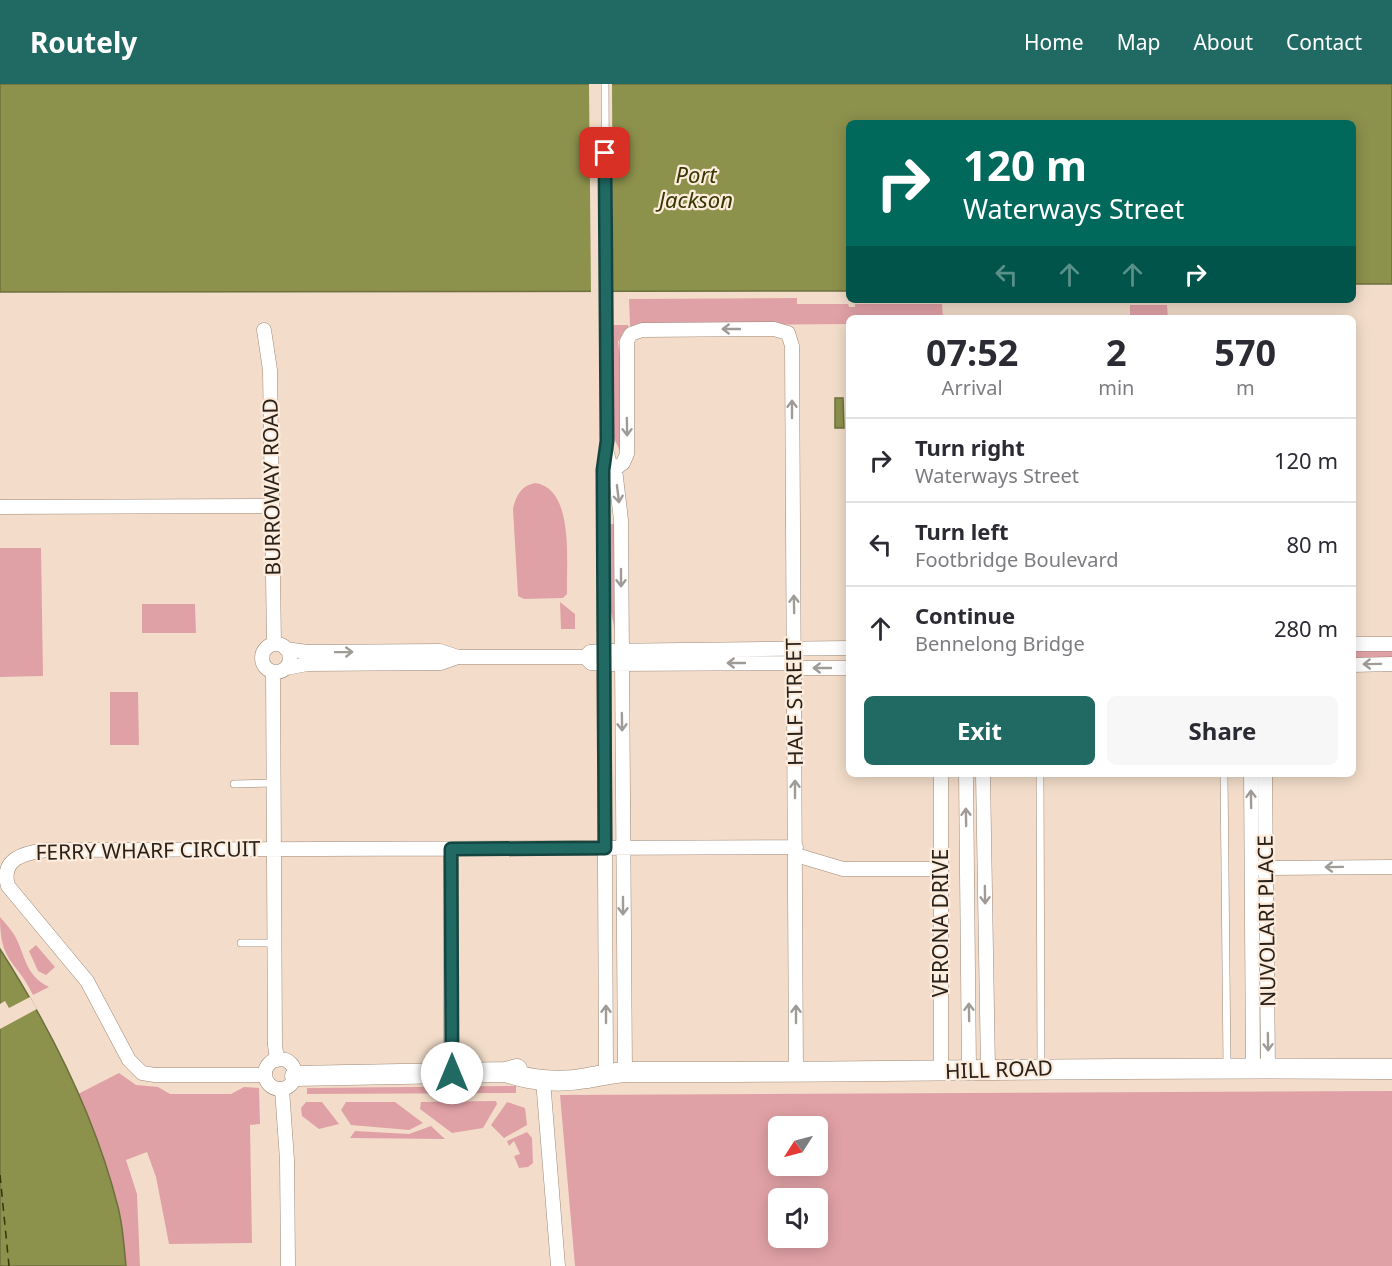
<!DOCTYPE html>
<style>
:root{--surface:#fff;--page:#f7f7f7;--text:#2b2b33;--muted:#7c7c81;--line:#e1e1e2;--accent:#206a63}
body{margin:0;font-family:"Noto Sans",sans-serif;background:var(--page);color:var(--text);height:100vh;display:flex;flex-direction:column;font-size:22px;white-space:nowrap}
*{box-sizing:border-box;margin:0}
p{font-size:20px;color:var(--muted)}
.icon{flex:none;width:33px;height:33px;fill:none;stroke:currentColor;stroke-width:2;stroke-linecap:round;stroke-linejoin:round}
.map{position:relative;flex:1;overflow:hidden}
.panel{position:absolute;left:846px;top:231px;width:510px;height:462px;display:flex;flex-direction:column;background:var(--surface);border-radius:9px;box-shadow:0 3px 15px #0003}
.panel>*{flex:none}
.banner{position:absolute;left:846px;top:36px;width:510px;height:183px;border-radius:9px;box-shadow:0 3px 15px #0003;background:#00695c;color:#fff;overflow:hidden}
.needle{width:39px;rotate:234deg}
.fabs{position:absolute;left:768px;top:1032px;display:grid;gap:12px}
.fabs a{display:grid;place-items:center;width:60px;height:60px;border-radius:9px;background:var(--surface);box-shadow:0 3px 15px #0003;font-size:30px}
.pin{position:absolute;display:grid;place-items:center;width:51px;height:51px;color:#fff;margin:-26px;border-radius:12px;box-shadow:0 3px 9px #0006}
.me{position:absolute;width:66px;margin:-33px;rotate:0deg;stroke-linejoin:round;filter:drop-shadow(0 0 4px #0008)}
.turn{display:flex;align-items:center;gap:21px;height:126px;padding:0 18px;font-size:27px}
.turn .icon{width:78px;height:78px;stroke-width:2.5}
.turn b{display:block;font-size:42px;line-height:51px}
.lanes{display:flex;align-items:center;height:57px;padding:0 18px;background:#0003;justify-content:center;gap:30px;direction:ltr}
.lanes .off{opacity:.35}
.eta{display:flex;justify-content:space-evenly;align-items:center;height:102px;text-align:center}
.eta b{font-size:36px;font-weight:700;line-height:42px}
.cta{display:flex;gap:12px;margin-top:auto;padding:12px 18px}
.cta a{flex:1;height:69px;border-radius:9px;background:var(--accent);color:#fff;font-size:24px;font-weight:700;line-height:69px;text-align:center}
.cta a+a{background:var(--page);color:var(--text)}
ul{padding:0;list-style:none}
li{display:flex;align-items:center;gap:18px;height:84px;padding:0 18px;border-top:2px solid var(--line)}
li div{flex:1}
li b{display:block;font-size:22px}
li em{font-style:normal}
header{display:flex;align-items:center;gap:36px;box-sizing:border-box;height:84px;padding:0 30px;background:var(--accent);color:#fff}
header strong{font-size:28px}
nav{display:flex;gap:33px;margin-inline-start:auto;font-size:21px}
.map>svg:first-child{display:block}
</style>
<header>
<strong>Routely</strong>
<nav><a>Home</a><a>Map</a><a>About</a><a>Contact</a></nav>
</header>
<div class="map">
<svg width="1392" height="1182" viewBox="0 0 1392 1182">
<rect width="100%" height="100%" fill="#f3ddca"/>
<path fill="#e0a1a6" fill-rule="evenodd" d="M 797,214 L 797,220 L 848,220 L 849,223 L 855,223 L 855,220 L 942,220 L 943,234 L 849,234 L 849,240 L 630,242 L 629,215 Z
M 1130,221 L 1167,221 L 1168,234 L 1130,234 Z
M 613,241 L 628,241 L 628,245 L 624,247 L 618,258 L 622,284 L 620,367 L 614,354 Z
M 535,399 C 575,404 566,480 567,510 L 563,514 L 524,515 L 518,512 L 513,425 C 516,411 521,402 535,399 Z
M 609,440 L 615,440 L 615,547 L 609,518 Z
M 0,464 L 41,464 L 43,592 L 0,593 Z
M 560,518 L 575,530 L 575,545 L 561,545 Z
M 142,520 L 195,520 L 196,549 L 142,549 Z
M 1353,563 L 1392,563 L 1392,578 L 1362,579 L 1353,574 Z
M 110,608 L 138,608 L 139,661 L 110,661 Z
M 0,833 C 5,839 11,845 15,852 C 26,873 25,891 49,903 L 33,911 C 16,875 0,880 0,833 Z
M 36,861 L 55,883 L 46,891 L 38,887 L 29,867 Z
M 119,989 L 136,1001 L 158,1003 L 170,1010 L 231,1010 L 244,1003 L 259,1004 L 260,1040 L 250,1041 L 252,1159 L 169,1160 L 156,1093 L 147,1068 L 126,1076 L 137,1110 L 140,1182 L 126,1182 L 78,1010 Z
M 516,1002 L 516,1009 L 307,1010 L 307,1004 Z
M 1392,1007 L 1392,1182 L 575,1182 L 560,1011 ZM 778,1042 L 818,1042 L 818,1082 L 778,1082 ZM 818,1114 L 818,1154 L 778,1154 L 778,1114 Z
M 496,1017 L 497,1020 L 483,1044 L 452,1049 L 420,1025 L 421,1018 Z
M 306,1018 L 322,1018 L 339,1040 L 319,1045 L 302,1032 L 301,1024 Z
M 346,1018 L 395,1018 L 423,1039 L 409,1046 L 351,1041 L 341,1026 Z
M 507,1018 L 525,1024 L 527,1041 L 504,1054 L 491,1041 Z
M 431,1042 L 445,1055 L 350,1054 L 355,1047 L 409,1050 Z
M 527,1048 L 532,1054 L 533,1079 L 528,1083 L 519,1084 L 514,1072 L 520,1070 L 514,1057 L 509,1062 L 507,1057 Z"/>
<path fill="#8c914c" stroke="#6e703d" stroke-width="1.5" d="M 0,0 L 1392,0 L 1392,200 L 1353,200 L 1353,39 L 849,39 L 849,207 L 0,208 Z
M 835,314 L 843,314 L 844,344 L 835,344 Z
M 0,865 C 51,945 95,1031 118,1123 C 123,1142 124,1163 126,1182 L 0,1182 Z"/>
<path fill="#f3ddca" d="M 589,0 L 612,0 L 613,210 L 591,210 Z
M 30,913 L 37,925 L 0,945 L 0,920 L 5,917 L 9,924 Z"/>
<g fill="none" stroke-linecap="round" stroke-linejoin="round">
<path stroke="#353800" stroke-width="1.5" stroke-dasharray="8 6" stroke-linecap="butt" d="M 0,1091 L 9,1182"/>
<g stroke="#9d8978" stroke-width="8">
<path id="lane" d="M 608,360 L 615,385
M 604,567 L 603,386 L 607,357 L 605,0
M 1040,690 L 1041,984
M 1224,690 L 1227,981
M 234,700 L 273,699
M 241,859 L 274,859"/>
</g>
<g stroke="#9d8978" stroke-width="15">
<path id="street" d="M 264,246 L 270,286 L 274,560
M 0,423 L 272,422
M262 574a14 14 0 1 1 28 0a14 14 0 1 1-28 0Z
M 1353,560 L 1392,560
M 286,565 L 307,568 L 440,567 L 458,573
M 604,571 L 606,989
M 795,579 L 605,580 L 591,579 L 585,573 L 590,568 L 602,567 L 849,564
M 1353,581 L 1392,580
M 286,584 L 307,580 L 441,579 L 458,573 L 585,573
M 795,584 L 849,584
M 273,588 L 275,961 L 277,976
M 966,690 L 969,986
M 983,690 L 988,986
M 1251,690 L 1253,983
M 1265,690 L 1268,984
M 451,765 L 451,989
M 796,771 L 843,785 L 941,785
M 1259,784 L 1392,783
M265 990a15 15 0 1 1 30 0a15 15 0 1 1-30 0Z
M 625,988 L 621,436 L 615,385 L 623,379 L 627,370 L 627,257 L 631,250 L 642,246 L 774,245 L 788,249 L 792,262 L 796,988
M 941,988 L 941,690
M 265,991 L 155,991 L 142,989 L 129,976 L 87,897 L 8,802 C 0,774 25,769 46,766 L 796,763
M 543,996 L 558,1182
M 282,1005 L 287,1076 L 288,1182"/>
</g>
<g stroke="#9d8978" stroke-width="21">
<path id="secondary" d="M 506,988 C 531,997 561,999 587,994 C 600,992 611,989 625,988 C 880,989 1136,982 1392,985
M 295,992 L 506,988 L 517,985"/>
</g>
<use href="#lane" stroke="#fff" stroke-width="7"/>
<use href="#street" stroke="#fff" stroke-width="14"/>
<use href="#secondary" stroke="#fff" stroke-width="20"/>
</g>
<defs><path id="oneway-shaft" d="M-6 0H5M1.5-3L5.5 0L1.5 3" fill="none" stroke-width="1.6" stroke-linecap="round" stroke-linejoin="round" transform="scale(1.5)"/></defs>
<g stroke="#9f9c98">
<use href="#oneway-shaft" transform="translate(731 245) rotate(180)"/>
<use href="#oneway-shaft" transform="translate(792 325) rotate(-90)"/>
<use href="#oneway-shaft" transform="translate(627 343) rotate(89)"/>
<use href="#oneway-shaft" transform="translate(618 410) rotate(83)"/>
<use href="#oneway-shaft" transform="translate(621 494) rotate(90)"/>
<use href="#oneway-shaft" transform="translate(794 520) rotate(-91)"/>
<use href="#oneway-shaft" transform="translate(344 568) rotate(-1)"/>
<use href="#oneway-shaft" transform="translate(736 579) rotate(180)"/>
<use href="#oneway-shaft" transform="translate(1372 580) rotate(179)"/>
<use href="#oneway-shaft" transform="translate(822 584) rotate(180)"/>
<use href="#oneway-shaft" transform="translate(622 638) rotate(89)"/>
<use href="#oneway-shaft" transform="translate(795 705) rotate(-90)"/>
<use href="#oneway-shaft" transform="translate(1251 715) rotate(-91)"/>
<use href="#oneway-shaft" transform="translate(966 733) rotate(-91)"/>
<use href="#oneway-shaft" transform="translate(1334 783) rotate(179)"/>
<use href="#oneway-shaft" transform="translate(985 811) rotate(89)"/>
<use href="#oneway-shaft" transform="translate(623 822) rotate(90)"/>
<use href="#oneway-shaft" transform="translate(969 928) rotate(-91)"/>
<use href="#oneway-shaft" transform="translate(606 930) rotate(-90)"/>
<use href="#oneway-shaft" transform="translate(796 930) rotate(-90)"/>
<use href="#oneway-shaft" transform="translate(1268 958) rotate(89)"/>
</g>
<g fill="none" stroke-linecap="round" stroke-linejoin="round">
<g stroke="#154540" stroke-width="15">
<path id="route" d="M 452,989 L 451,765 L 605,764 L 603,386 L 607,357 L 605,69"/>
</g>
<use href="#route" stroke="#206a63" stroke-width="10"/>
</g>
<g text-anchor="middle" stroke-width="4.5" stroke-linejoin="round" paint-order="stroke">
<g font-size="21" fill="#29221b" stroke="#fdebdc">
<text transform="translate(272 403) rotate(-91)" y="7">BURROWAY ROAD</text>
<text transform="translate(795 618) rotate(-91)" y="7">HALF STREET</text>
<text transform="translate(148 767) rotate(-1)" y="7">FERRY WHARF CIRCUIT</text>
<text transform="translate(1267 837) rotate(-91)" y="7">NUVOLARI PLACE</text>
<text transform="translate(941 839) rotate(-90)" y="7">VERONA DRIVE</text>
<text transform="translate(999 986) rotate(-2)" y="7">HILL ROAD</text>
</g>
<g font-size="22" font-style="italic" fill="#353800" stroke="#fdebdc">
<text x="696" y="99">Port<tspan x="696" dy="25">Jackson</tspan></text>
</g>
</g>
</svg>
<div class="fabs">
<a><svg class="needle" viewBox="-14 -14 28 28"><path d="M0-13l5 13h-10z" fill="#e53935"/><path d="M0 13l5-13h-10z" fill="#7c7c81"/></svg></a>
<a><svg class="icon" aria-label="sound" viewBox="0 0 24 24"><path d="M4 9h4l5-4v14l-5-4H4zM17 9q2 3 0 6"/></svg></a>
</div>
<div class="pin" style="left:605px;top:69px;background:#d93025"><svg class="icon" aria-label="arrive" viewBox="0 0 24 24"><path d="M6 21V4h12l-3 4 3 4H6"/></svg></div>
<svg class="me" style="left:452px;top:989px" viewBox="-20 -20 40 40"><circle r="19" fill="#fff"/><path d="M0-13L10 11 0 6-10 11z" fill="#206a63"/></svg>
<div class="banner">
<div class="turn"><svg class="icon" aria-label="right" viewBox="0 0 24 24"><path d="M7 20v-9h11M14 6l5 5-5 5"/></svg><div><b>120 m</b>Waterways Street</div></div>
<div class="lanes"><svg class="icon off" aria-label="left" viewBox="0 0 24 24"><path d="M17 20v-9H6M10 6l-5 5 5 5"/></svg><svg class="icon off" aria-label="ahead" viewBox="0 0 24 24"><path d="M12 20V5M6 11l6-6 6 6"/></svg><svg class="icon off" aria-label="ahead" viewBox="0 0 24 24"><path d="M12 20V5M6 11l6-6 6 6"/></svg><svg class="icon" aria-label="right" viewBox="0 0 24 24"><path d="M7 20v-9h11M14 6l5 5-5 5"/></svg></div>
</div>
<section class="panel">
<div class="eta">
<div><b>07:52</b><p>Arrival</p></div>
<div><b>2</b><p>min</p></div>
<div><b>570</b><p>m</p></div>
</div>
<ul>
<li><svg class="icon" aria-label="right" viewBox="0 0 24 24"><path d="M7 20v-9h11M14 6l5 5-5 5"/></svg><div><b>Turn right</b><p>Waterways Street</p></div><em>120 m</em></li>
<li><svg class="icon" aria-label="left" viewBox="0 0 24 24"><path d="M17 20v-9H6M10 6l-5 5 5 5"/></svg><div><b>Turn left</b><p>Footbridge Boulevard</p></div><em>80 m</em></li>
<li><svg class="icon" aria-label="ahead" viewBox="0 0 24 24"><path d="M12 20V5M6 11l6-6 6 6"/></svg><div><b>Continue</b><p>Bennelong Bridge</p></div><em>280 m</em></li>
</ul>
<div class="cta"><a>Exit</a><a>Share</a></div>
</section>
</div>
